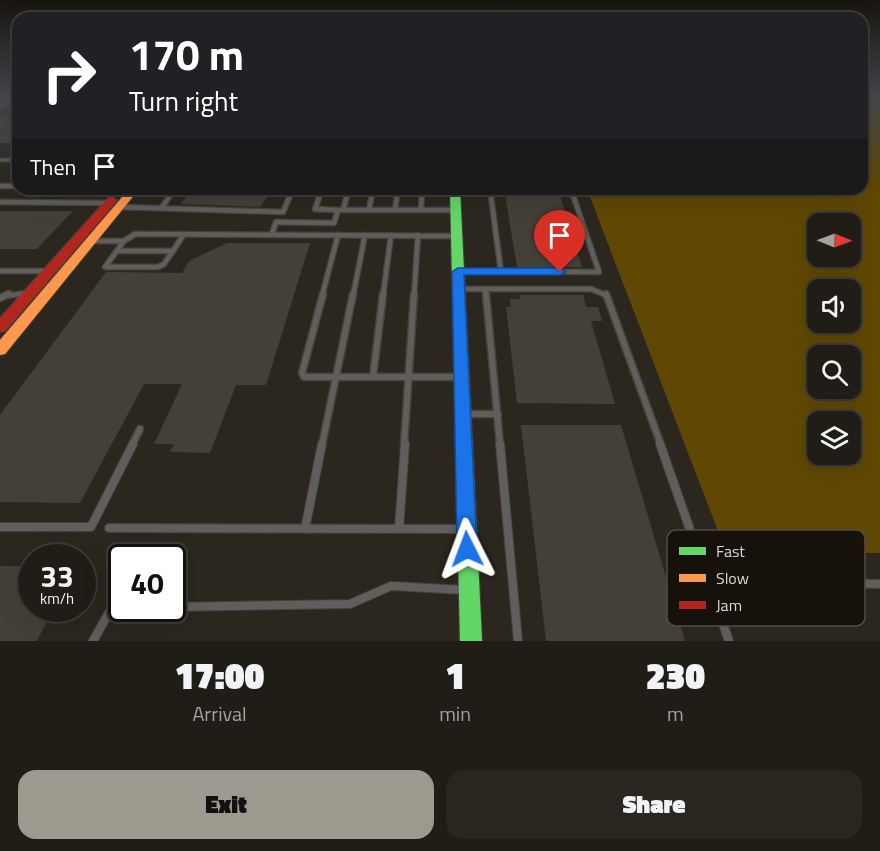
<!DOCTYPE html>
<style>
:root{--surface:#201d16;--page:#28261f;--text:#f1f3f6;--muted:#a2a2a1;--line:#3d3b35;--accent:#9d998f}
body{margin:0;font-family:"Titillium Web",sans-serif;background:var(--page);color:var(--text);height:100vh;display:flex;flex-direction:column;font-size:22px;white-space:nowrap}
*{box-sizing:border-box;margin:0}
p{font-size:20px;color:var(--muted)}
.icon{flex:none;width:33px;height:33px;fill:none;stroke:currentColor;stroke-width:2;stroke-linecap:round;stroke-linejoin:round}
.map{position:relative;height:641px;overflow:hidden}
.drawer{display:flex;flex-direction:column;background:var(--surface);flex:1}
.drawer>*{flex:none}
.top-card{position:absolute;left:12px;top:12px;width:856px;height:183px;border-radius:18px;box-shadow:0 6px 24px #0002,0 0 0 2px var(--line);background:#202124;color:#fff;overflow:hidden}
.needle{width:39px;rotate:91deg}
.buttons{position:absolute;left:807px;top:213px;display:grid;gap:12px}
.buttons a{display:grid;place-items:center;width:54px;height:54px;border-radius:12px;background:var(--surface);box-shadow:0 6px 24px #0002,0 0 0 2px var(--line);font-size:30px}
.speed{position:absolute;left:18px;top:544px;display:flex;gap:12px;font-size:30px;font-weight:700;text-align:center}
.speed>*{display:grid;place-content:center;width:78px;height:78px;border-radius:50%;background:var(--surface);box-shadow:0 6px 24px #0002,0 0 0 2px var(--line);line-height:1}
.speed small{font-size:15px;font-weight:400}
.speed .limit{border:3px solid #111;border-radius:9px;background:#fff;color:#111}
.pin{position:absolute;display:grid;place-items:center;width:51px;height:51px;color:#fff;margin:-62px -26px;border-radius:50% 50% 50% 0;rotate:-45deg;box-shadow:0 0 6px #0007}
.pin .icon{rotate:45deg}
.me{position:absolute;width:66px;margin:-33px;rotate:357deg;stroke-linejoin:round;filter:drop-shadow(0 0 4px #0008)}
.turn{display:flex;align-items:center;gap:21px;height:126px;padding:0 18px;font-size:27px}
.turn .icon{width:78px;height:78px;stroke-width:2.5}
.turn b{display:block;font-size:42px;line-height:51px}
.then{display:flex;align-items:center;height:57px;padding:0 18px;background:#0003;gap:12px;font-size:22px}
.eta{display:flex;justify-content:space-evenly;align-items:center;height:102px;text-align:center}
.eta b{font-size:36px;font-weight:800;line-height:42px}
.button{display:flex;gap:12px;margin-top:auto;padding:12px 18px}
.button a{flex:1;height:69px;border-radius:18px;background:var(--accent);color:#111;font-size:24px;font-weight:800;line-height:69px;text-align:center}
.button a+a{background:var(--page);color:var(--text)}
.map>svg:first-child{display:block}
</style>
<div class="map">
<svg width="880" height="641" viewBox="0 0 880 641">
<rect width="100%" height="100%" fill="#2b271e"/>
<path fill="#604804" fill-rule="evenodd" d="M 863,95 L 880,95 L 880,553 L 726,552 L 587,189 L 862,189 ZM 818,224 L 850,224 L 850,256 L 818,256 ZM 818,290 L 850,290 L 850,322 L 818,322 ZM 818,356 L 850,356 L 850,388 L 818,388 ZM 818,422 L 850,422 L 850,454 L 818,454 Z"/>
<path fill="#434038" d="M 0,116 L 18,116 L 18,143 L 0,143 Z
M 192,189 L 271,189 L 261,207 L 181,204 Z
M 504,189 L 558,189 L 582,267 L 517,267 Z
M 0,211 L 73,211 L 37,249 L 0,249 Z
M 227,243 L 310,243 L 266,385 L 236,385 L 210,453 L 170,452 L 174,444 L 154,444 L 182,384 L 144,384 L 80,503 L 0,502 L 0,415 L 106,272 L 182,273 L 189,261 Z
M 519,295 L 583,295 L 586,307 L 598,307 L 602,321 L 591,321 L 615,404 L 517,403 L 506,307 L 511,307 L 510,299 L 520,299 Z
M 521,425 L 621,425 L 685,641 L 546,641 Z
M 0,566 L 32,566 L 32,609 L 53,609 L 37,641 L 0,641 Z"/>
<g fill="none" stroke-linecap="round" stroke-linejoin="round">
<g stroke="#46423b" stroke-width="5">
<path id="lane-far3" d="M 0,98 L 9,97
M 7,104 L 10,95
M 0,160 L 18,160"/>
</g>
<g stroke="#46423b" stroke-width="7">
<path id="lane-far2" d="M 0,186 L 18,186
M 490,189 L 501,272
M 0,202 L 108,203
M 120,207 L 283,212 L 293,189
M 162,207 L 175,189
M 338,210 L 454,210
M 343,210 L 349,189
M 369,210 L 373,189
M 395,210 L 398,189
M 421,210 L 422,189
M 272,234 L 276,222 L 334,223 L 338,210 L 315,209 L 322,189
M 93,241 L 124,241 L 135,234 L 457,236
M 124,241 L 105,267 L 158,267 L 164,264 L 173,251
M 117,251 L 173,251 L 184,234
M 0,271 L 47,271
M 459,271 L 599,272 L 571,189
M 460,289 L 591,289 L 608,296
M 485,289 L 486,296
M 5,296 L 27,293
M 322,296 L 338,235
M 353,296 L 365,235
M 383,296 L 391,235
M 414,296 L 418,235"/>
</g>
<g stroke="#46423b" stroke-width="9">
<path id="lane-far1" d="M 323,294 L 302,373 L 304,377 L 336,377 L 353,294
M 486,294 L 500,445
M 606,294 L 661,445
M 0,298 L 9,294
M 373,377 L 383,294
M 467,414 L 498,414
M 132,445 L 140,429
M 322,445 L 336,377 L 459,377
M 404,445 L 414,294"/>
</g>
<g stroke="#46423b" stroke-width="10">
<path id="lane" d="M 500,444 L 518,641
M 660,444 L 729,641
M 0,527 L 91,527 L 133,444
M 109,528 L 461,529
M 305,529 L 322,444
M 399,529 L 405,444
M 707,580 L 880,584
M 172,607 L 350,604 L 391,586 L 465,590
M 93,641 L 111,609 L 122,608"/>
</g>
<g stroke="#46423b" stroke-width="4">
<path id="street" d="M 18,99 L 18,103 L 0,108 L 0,104 Z"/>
</g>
<g stroke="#46423b" stroke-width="2">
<path id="fast" d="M 450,189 L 460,189 L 482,641 L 460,641 Z"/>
</g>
<g stroke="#46423b" stroke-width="2">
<path id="slow" d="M 129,189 L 139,189 L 5,354 L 0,355 L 0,340 Z"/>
</g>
<g stroke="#46423b" stroke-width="2">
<path id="jam" d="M 112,197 L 117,200 L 116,202 L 5,331 L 0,332 L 0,318 L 108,198 Z"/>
</g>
<use href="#lane-far3" stroke="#605d5d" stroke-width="3"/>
<use href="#lane-far2" stroke="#605d5d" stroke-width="4.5"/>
<use href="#lane-far1" stroke="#605d5d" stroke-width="6"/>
<use href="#lane" stroke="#605d5d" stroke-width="8"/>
<use href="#street" fill="#605d5d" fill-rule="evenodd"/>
<use href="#fast" fill="#63d668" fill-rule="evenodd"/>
<use href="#slow" fill="#ff974d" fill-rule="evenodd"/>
<use href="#jam" fill="#b3261e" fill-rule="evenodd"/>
</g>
<linearGradient id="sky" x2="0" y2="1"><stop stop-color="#181510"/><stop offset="0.51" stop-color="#44474c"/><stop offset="1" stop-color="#44474c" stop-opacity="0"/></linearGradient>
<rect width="880" height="185" fill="url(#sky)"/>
<path fill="#1a73e8" stroke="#114b97" stroke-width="1.5" d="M 458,268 L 560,268 L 566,272 L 560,275 L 464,275 L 477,549 L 474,556 L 467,559 L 460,556 L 457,549 L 452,272 Z"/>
<rect x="667" y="530" width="198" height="96" rx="9" fill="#16120b" stroke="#514d45" stroke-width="1.5"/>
<rect x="679" y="547" width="27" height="8" fill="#63d668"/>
<rect x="679" y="574" width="27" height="8" fill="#ff974d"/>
<rect x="679" y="601" width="27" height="8" fill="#b3261e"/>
<g font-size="16" fill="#dbd6cc">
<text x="716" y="557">Fast</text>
<text x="716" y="584">Slow</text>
<text x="716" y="611">Jam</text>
</g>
</svg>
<div class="buttons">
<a><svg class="needle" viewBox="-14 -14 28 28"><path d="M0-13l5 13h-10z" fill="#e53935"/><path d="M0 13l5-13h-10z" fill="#a2a2a1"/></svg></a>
<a><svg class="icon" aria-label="sound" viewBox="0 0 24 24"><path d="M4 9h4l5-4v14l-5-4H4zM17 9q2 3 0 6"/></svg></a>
<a><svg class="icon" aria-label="search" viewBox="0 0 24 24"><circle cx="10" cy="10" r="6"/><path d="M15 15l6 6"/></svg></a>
<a><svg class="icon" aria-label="layers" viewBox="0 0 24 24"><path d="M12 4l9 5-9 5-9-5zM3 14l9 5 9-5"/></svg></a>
</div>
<div class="speed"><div>33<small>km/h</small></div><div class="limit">40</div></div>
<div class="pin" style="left:560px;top:272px;background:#d93025"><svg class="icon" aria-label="arrive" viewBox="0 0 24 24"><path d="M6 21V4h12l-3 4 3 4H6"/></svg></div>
<svg class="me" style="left:467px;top:549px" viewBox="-20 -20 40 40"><path d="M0-17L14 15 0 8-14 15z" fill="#1a73e8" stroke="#fff" stroke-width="4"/></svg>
<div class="top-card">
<div class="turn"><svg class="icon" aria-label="right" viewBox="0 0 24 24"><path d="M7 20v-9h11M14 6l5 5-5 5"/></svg><div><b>170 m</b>Turn right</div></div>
<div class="then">Then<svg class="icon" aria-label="arrive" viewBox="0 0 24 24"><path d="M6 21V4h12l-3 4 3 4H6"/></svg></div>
</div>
</div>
<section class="drawer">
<div class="eta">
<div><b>17:00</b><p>Arrival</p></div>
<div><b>1</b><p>min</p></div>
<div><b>230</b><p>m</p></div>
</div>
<div class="button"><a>Exit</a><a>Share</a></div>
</section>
